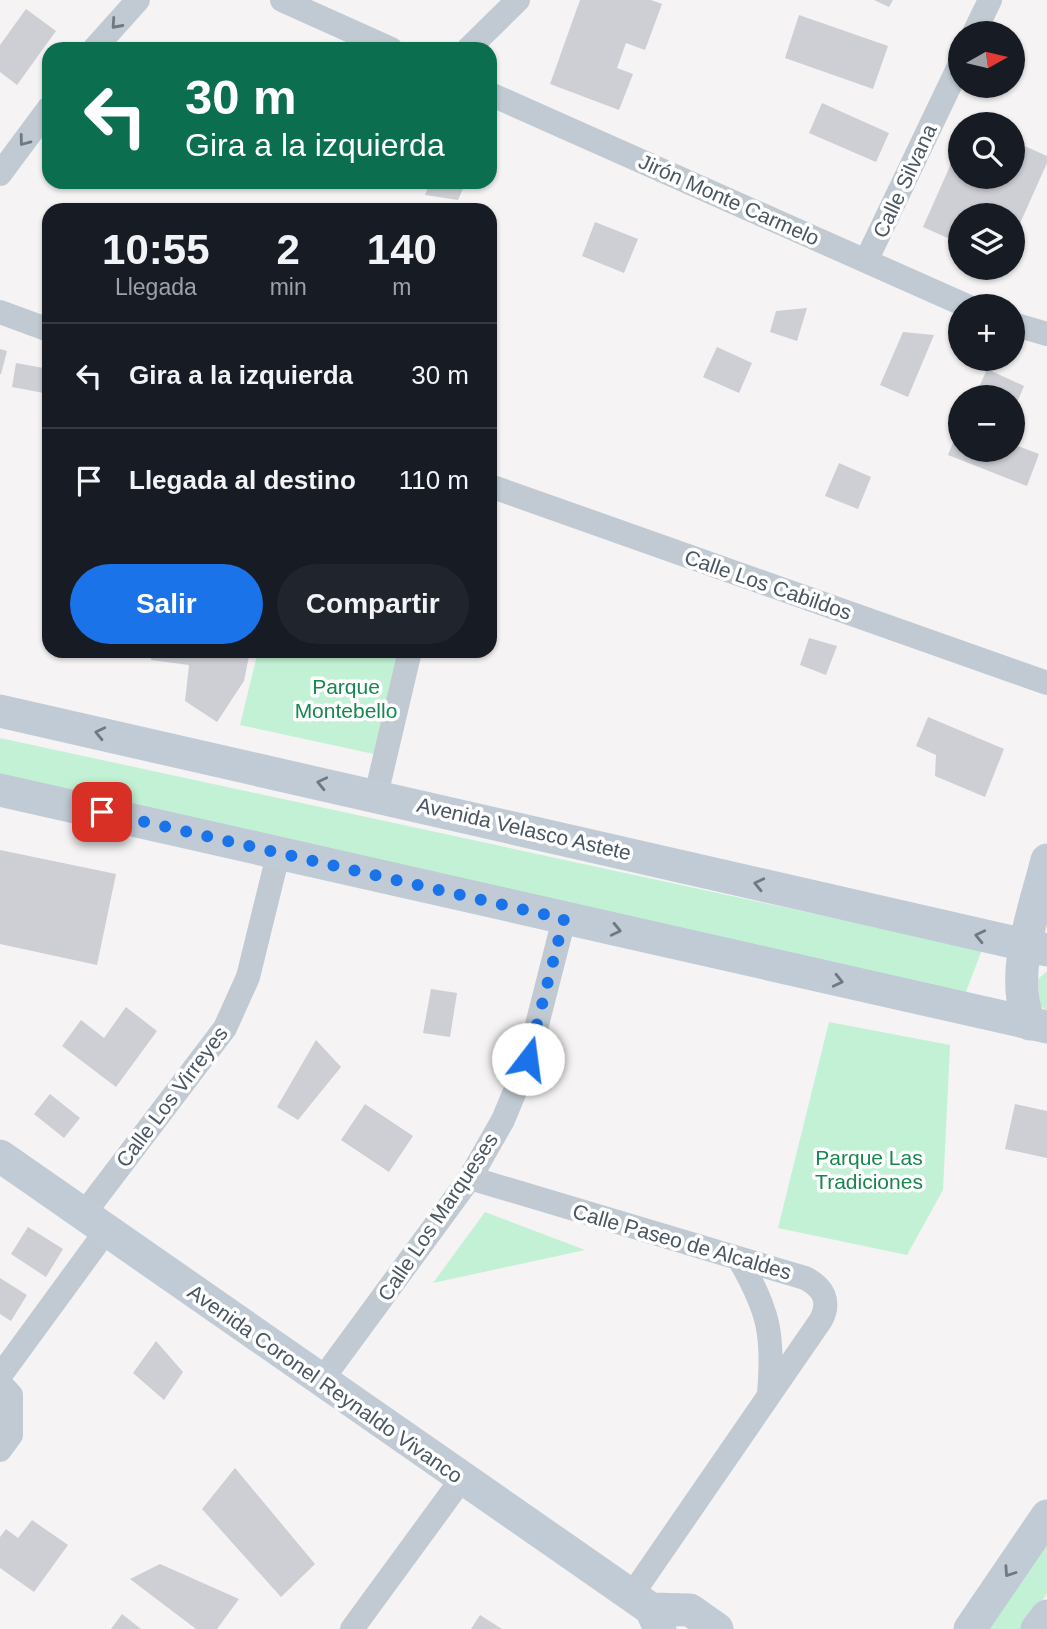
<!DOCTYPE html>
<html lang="es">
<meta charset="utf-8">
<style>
:root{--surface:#171b24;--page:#20242c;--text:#f1f3f6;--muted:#9ea1a6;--line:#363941;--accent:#1a73e8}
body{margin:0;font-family:Helvetica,sans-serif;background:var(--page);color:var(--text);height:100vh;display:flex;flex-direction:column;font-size:26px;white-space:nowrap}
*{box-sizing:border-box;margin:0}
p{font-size:23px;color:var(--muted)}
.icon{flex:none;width:38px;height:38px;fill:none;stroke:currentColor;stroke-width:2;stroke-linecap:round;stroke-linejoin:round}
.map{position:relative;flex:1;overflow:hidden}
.side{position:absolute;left:42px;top:203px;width:455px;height:455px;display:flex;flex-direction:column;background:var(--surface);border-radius:21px;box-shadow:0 2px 5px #0004}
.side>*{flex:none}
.top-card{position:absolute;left:42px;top:42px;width:455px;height:147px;border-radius:21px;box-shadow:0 2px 5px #0004;background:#0b6e4f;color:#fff;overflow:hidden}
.needle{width:46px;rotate:82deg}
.buttons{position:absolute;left:948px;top:21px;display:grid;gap:14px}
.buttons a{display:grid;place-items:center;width:77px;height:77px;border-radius:50%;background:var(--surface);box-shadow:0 2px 5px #0004;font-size:35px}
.pin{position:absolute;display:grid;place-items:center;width:60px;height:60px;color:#fff;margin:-30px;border-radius:14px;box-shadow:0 4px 10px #0006}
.me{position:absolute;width:77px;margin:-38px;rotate:15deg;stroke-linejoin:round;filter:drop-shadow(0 0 5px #0008)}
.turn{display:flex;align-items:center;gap:24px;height:147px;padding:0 28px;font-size:32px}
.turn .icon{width:91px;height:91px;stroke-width:2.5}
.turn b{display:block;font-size:49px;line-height:60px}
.eta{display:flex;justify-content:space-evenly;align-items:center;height:119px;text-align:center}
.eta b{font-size:42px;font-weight:700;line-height:49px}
.primary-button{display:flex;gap:14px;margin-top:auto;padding:14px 28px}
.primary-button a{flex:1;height:80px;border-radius:42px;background:var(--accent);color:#fff;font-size:28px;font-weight:700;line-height:80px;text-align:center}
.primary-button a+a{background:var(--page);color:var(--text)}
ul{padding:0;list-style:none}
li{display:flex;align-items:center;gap:21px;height:105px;padding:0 28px;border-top:2px solid var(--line)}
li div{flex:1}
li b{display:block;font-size:26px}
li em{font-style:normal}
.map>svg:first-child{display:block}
</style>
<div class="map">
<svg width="1047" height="1629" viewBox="0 0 1047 1629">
<rect width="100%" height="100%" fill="#f5f3f3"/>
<path fill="#c3f1d5" d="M 258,651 L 404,651 L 383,756 L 240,725 Z
M 0,738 L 982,950 L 965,994 L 0,777 Z
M 1047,971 L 1047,1010 L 1040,1006 L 1038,979 Z
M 829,1022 L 950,1045 L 943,1190 L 907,1255 L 778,1228 Z
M 485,1212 L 585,1250 L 433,1283 Z
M 1047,1536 L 1047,1594 L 1023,1629 L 983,1629 Z"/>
<path fill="#cdcfd5" d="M 580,0 L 651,0 L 662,4 L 645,50 L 626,43 L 617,68 L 633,74 L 619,110 L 550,84 Z
M 874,0 L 893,0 L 889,7 Z
M 26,9 L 56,31 L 17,85 L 0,72 L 0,45 Z
M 799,15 L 888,46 L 873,89 L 785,58 Z
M 822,103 L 889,133 L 876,162 L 809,133 Z
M 961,141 L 961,177 L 1013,177 L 1013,141 L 1047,156 L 1047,163 L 1013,239 L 1013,215 L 961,215 L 961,244 L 923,227 Z
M 430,182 L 466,182 L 458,200 L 425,195 Z
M 595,222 L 638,239 L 624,273 L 582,256 Z
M 807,308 L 797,341 L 770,332 L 776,311 Z
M 903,332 L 934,335 L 908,397 L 880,385 Z
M 717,347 L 752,363 L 739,393 L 703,377 Z
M 0,349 L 7,351 L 1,374 L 0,374 Z
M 16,363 L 49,369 L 49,394 L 12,387 Z
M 987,369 L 1024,386 L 1013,412 L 1013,397 L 975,397 Z
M 961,423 L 961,450 L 1013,450 L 1013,444 L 1039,454 L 1027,486 L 948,455 Z
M 839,463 L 871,477 L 858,509 L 825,496 Z
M 809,638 L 837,646 L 826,675 L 800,665 Z
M 152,651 L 250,651 L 244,681 L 217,722 L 185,701 L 189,665 L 151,660 Z
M 928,717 L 1004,749 L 985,797 L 935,776 L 936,755 L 916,746 Z
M 0,850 L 116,874 L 97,965 L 0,944 Z
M 431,989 L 457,993 L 450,1037 L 423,1033 Z
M 126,1007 L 157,1031 L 116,1087 L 62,1046 L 81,1020 L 104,1038 Z
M 316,1040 L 341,1067 L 298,1120 L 277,1107 Z
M 50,1094 L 80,1118 L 64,1138 L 34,1114 Z
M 365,1104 L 413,1136 L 389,1172 L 341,1140 Z
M 1015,1104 L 1047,1111 L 1047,1158 L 1005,1149 Z
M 28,1227 L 63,1249 L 46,1277 L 11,1254 Z
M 0,1278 L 27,1295 L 11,1321 L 0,1314 Z
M 156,1341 L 183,1372 L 164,1400 L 133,1373 Z
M 235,1468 L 315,1564 L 281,1597 L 202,1509 Z
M 32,1520 L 68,1545 L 34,1592 L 0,1568 L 0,1537 L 6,1529 L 18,1538 Z
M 160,1564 L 239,1599 L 217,1629 L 196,1629 L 130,1579 Z
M 122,1614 L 141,1629 L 111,1629 Z
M 480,1615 L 502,1629 L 471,1629 Z"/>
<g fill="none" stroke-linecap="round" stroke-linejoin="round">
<path stroke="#c1cad2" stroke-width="24" d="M 282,0 L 391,49
M 974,33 L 990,0
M 94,49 L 138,0
M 468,49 L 518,0
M 490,94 L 967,306
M 0,174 L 49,108
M 866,261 L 961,62
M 0,312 L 49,330
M 1013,324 L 1047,334
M 490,486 L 1047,683
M 376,795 L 410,651
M 470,1178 L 805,1278 C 823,1287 831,1301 821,1320 L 631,1596
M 83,1215 L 225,1028 L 248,977 L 279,851
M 739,1259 C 769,1311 774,1334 769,1394
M 0,1376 L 106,1231
M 321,1381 L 470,1178 L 503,1120 L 528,1060 L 564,919
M 0,1383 L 11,1395 L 11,1435 L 0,1450
M 352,1629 L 461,1480"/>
<path stroke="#c1cbd6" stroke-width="33" d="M 0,711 L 1047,950
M 0,790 L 1047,1027
M 1030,1024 C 1008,975 1035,909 1047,860
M 0,1156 L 651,1609 L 660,1629
M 651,1609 L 690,1610 L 717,1629
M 970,1629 L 1047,1516
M 1037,1629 L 1047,1616"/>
</g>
<defs><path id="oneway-chevron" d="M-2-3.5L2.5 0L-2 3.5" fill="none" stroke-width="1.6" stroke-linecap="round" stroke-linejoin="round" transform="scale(1.75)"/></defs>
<g stroke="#6e7983">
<use href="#oneway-chevron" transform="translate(116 24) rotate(132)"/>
<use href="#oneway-chevron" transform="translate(24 141) rotate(127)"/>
</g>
<g stroke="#6e7984">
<use href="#oneway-chevron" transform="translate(100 733) rotate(-167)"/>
<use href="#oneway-chevron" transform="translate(322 783) rotate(-167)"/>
<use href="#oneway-chevron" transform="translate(759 884) rotate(-167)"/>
<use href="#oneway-chevron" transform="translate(616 930) rotate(13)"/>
<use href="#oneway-chevron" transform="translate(980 936) rotate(-167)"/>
<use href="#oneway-chevron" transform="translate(838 981) rotate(13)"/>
<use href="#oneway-chevron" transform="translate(1009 1572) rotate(124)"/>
</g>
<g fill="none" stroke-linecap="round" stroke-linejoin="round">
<path stroke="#1a73e8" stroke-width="12" stroke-dasharray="0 21.6" d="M 102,812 L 564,919 L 528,1059"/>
</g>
<g text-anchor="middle" stroke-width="7" stroke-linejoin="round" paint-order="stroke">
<g font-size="21" fill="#4a5661" stroke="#fff">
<text transform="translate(905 181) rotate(-65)" y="7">Calle Silvana</text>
<text transform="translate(729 200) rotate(24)" y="7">Jirón Monte Carmelo</text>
<text transform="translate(768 585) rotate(19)" y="7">Calle Los Cabildos</text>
<text transform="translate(524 829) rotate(13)" y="7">Avenida Velasco Astete</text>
<text transform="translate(172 1097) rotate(-53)" y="7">Calle Los Virreyes</text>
<text transform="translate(438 1217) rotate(-56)" y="7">Calle Los Marqueses</text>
<text transform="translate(682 1242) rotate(16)" y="7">Calle Paseo de Alcaldes</text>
<text transform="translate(325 1384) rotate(35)" y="7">Avenida Coronel Reynaldo Vivanco</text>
</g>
<g font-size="21" fill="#17864f" stroke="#fff">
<text x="346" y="694">Parque<tspan x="346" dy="24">Montebello</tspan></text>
<text x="869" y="1165">Parque Las<tspan x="869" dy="24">Tradiciones</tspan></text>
</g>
</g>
</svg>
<div class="buttons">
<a><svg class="needle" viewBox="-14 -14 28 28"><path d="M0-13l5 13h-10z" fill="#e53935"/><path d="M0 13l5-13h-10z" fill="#9ea1a6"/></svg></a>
<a><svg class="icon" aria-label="search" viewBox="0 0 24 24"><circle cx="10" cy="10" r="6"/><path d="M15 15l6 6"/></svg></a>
<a><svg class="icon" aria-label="layers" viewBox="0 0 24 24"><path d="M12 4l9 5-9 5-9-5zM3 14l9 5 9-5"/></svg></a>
<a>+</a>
<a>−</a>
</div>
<div class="pin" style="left:102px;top:812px;background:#d93025"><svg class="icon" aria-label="arrive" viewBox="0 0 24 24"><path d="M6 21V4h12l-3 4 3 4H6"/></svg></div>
<svg class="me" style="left:528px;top:1059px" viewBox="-20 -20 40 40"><circle r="19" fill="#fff"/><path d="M0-13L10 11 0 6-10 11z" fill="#1a73e8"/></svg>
<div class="top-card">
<div class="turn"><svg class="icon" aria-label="left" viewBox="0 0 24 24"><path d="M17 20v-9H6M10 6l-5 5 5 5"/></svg><div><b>30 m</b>Gira a la izquierda</div></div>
</div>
<section class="side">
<div class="eta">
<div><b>10:55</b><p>Llegada</p></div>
<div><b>2</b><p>min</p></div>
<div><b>140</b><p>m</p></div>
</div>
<ul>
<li><svg class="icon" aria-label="left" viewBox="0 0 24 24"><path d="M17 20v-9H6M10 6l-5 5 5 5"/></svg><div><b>Gira a la izquierda</b></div><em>30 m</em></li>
<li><svg class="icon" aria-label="arrive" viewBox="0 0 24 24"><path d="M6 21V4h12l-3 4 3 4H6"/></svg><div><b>Llegada al destino</b></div><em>110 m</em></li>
</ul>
<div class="primary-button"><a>Salir</a><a>Compartir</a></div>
</section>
</div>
